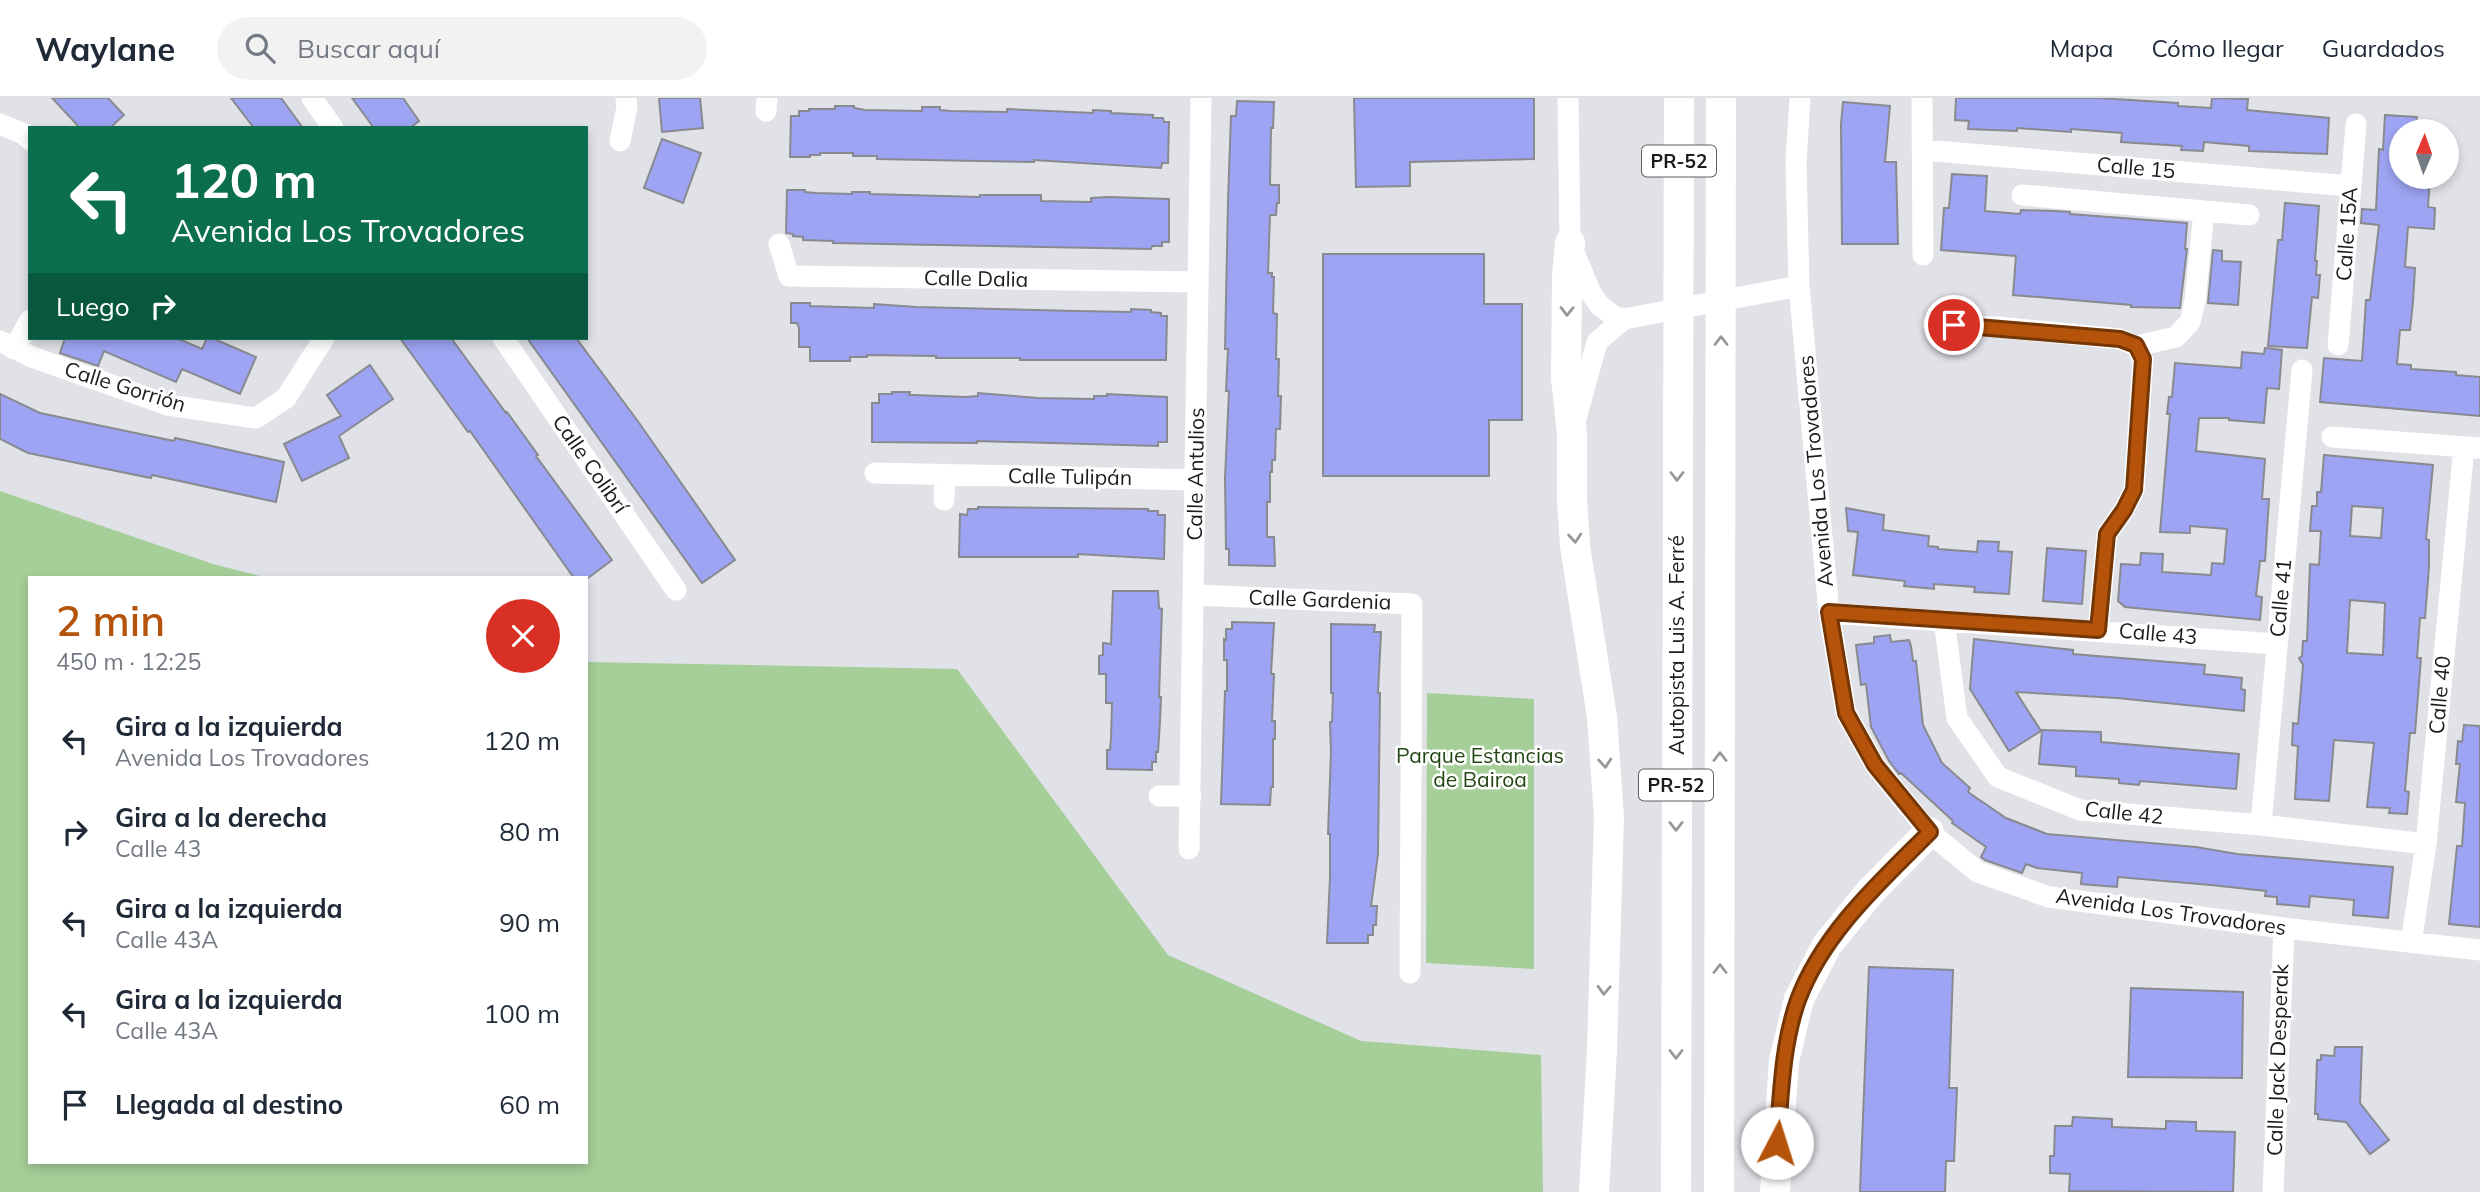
<!DOCTYPE html>
<html lang="es">
<meta charset="utf-8">
<style>
:root{--surface:#fff;--page:#f2f2f3;--text:#1f2937;--muted:#747a83;--line:#e0e1e3;--accent:#b45309}
body{margin:0;font-family:Mulish,sans-serif;background:var(--page);color:var(--text);height:100vh;display:flex;flex-direction:column;font-size:26px;white-space:nowrap}
*{box-sizing:border-box;margin:0}
p{font-size:23px;color:var(--muted)}
.icon{flex:none;width:38px;height:38px;fill:none;stroke:currentColor;stroke-width:2;stroke-linecap:round;stroke-linejoin:round}
.map{position:relative;flex:1;overflow:hidden}
.sheet{position:absolute;left:28px;top:478px;width:560px;height:588px;display:flex;flex-direction:column;background:var(--surface);border-radius:0px;box-shadow:0 4px 10px #0003}
.sheet>*{flex:none}
.banner{position:absolute;left:28px;top:28px;width:560px;height:214px;border-radius:0px;box-shadow:0 4px 10px #0003;background:#0b6e4f;color:#fff;overflow:hidden}
.needle{width:46px;rotate:2deg}
.buttons{position:absolute;left:2389px;top:21px;display:grid;gap:14px}
.buttons a{display:grid;place-items:center;width:70px;height:70px;border-radius:50%;background:var(--surface);box-shadow:0 4px 10px #0003;font-size:35px}
.pin{position:absolute;display:grid;place-items:center;width:60px;height:60px;color:#fff;margin:-30px;border:4px solid #fff;border-radius:50%;box-shadow:0 2px 7px #0007}
.me{position:absolute;width:77px;margin:-38px;rotate:5deg;stroke-linejoin:round;filter:drop-shadow(0 0 5px #0008)}
.turn{display:flex;align-items:center;gap:24px;height:147px;padding:0 28px;font-size:32px}
.turn .icon{width:91px;height:91px;stroke-width:2.5}
.turn b{display:block;font-size:49px;line-height:60px}
.then{display:flex;align-items:center;height:66px;padding:0 28px;background:#0003;gap:14px;font-size:26px}
.round{display:grid;place-items:center;flex:none;width:74px;height:74px;border-radius:37px;background:var(--page)}
.overview{display:flex;align-items:center;justify-content:space-between;height:119px;padding:0 28px}
h1{font-size:42px;font-weight:600;line-height:52px;color:var(--accent)}
ul{padding:0;list-style:none}
li{display:flex;align-items:center;gap:21px;height:91px;padding:0 28px}
li div{flex:1}
li b{display:block;font-size:26px}
li em{font-style:normal}
header{display:flex;align-items:center;gap:42px;box-sizing:border-box;height:98px;padding:0 35px;background:var(--surface);border-bottom:2px solid var(--line)}
header strong{font-size:33px}
nav{display:flex;gap:38px;margin-inline-start:auto;font-size:24px}
.search{width:490px;height:63px;background:var(--page);display:flex;align-items:center;gap:18px;box-sizing:border-box;padding:0 24px;border-radius:38px;color:var(--muted);font-size:26px}
.map>svg:first-child{display:block}
</style>
<header>
<strong>Waylane</strong>
<div class="search"><svg class="icon" aria-label="search" viewBox="0 0 24 24"><circle cx="10" cy="10" r="6"/><path d="M15 15l6 6"/></svg>Buscar aquí</div>
<nav><a>Mapa</a><a>Cómo llegar</a><a>Guardados</a></nav>
</header>
<div class="map">
<svg width="2480" height="1094" viewBox="0 0 2480 1094">
<rect width="100%" height="100%" fill="#e1e2e8"/>
<path fill="#a6ce98" d="M 0,393 L 213,466 L 264,479 L 30,480 L 30,1064 L 586,1064 L 586,564 L 957,571 L 1168,857 L 1361,943 L 1541,957 L 1543,1094 L 0,1094 Z
M 1427,595 L 1534,601 L 1534,871 L 1426,865 Z"/>
<path fill="#9da4f3" stroke="#898a90" stroke-width="2" fill-rule="evenodd" d="M 52,0 L 108,0 L 124,17 L 110,30 L 80,30 Z
M 231,0 L 281,0 L 303,30 L 254,30 Z
M 352,0 L 403,0 L 419,23 L 410,30 L 374,30 Z
M 659,0 L 700,0 L 703,30 L 662,34 Z
M 1354,0 L 1534,0 L 1534,61 L 1410,64 L 1410,88 L 1356,89 Z
M 1956,0 L 2098,0 L 2178,5 L 2178,8 L 2211,10 L 2212,0 L 2248,1 L 2247,12 L 2329,20 L 2327,56 L 2249,53 L 2249,48 L 2204,44 L 2203,53 L 2181,52 L 2182,48 L 2121,44 L 2122,35 L 2071,31 L 2071,34 L 2017,30 L 2017,33 L 1968,31 L 1969,23 L 1955,22 Z
M 1237,3 L 1274,4 L 1273,30 L 1271,30 L 1270,87 L 1279,87 L 1279,105 L 1277,105 L 1276,117 L 1270,117 L 1268,175 L 1272,175 L 1272,179 L 1274,179 L 1273,215 L 1277,216 L 1276,261 L 1279,261 L 1278,298 L 1281,298 L 1280,331 L 1276,331 L 1275,362 L 1272,362 L 1272,374 L 1270,374 L 1270,404 L 1267,404 L 1267,439 L 1274,439 L 1275,468 L 1229,467 L 1229,451 L 1226,451 L 1225,380 L 1229,293 L 1226,293 L 1228,251 L 1225,251 L 1228,103 L 1231,18 L 1236,18 Z
M 1843,4 L 1890,8 L 1885,64 L 1896,64 L 1898,146 L 1842,146 L 1841,26 Z
M 835,8 L 854,8 L 854,10 L 865,12 L 922,13 L 922,9 L 940,9 L 940,12 L 951,13 L 1007,14 L 1007,11 L 1093,15 L 1093,12 L 1111,13 L 1111,15 L 1153,17 L 1153,20 L 1163,20 L 1164,24 L 1169,24 L 1168,65 L 1162,65 L 1161,70 L 1034,62 L 1034,64 L 877,61 L 877,58 L 853,58 L 853,55 L 820,55 L 820,57 L 810,57 L 810,59 L 790,59 L 791,18 L 799,18 L 799,13 L 809,13 L 809,11 L 835,11 Z
M 2385,17 L 2417,19 L 2414,33 L 2401,33 L 2401,79 L 2430,79 L 2428,109 L 2435,110 L 2434,131 L 2408,129 L 2405,169 L 2415,170 L 2413,204 L 2410,232 L 2400,232 L 2397,266 L 2411,267 L 2411,271 L 2456,274 L 2456,277 L 2480,279 L 2480,318 L 2320,304 L 2324,260 L 2362,263 L 2366,202 L 2370,202 L 2379,127 L 2361,125 L 2362,111 L 2376,112 L 2379,51 L 2383,52 Z
M 662,41 L 701,55 L 683,105 L 644,90 Z
M 1952,76 L 1987,78 L 1985,113 L 2020,116 L 2021,112 L 2054,113 L 2070,114 L 2070,116 L 2187,125 L 2185,151 L 2187,151 L 2180,210 L 2131,209 L 2131,207 L 2013,197 L 2016,158 L 1941,152 L 1944,110 L 1949,110 Z
M 787,92 L 805,92 L 805,94 L 816,95 L 852,96 L 852,94 L 870,94 L 870,96 L 980,99 L 980,97 L 1041,97 L 1041,103 L 1091,104 L 1091,100 L 1109,99 L 1169,101 L 1169,144 L 1162,144 L 1162,148 L 1152,148 L 1151,151 L 833,145 L 833,143 L 803,142 L 803,139 L 793,138 L 793,136 L 786,135 Z
M 2285,105 L 2319,108 L 2315,163 L 2317,163 L 2316,177 L 2320,177 L 2318,200 L 2312,199 L 2307,250 L 2268,248 L 2278,142 L 2282,142 Z
M 2213,152 L 2222,153 L 2222,163 L 2241,164 L 2238,207 L 2208,205 Z
M 1323,156 L 1484,156 L 1484,206 L 1522,206 L 1522,322 L 1489,322 L 1489,378 L 1323,378 Z
M 791,205 L 810,205 L 810,208 L 874,210 L 874,206 L 917,209 L 1076,213 L 1131,214 L 1131,211 L 1151,212 L 1151,214 L 1161,215 L 1161,218 L 1167,218 L 1166,262 L 1020,262 L 1020,260 L 936,260 L 936,258 L 867,257 L 867,259 L 850,259 L 850,263 L 810,263 L 810,249 L 799,249 L 799,230 L 797,225 L 791,225 Z
M 65,240 L 177,240 L 202,251 L 207,240 L 212,240 L 256,259 L 240,296 L 182,271 L 176,284 L 104,253 L 98,268 L 60,255 Z
M 400,240 L 451,240 L 506,315 L 507,314 L 538,357 L 536,358 L 612,462 L 588,480 L 574,480 L 470,333 L 468,334 Z
M 527,240 L 576,240 L 637,322 L 735,462 L 702,485 Z
M 2265,250 L 2282,252 L 2279,291 L 2267,290 L 2264,325 L 2229,322 L 2229,320 L 2199,320 L 2196,353 L 2265,361 L 2262,401 L 2269,401 L 2265,463 L 2260,463 L 2256,498 L 2262,499 L 2260,522 L 2125,509 L 2118,503 L 2121,466 L 2140,467 L 2141,455 L 2163,456 L 2162,474 L 2211,477 L 2212,465 L 2224,466 L 2227,431 L 2190,428 L 2190,435 L 2160,434 L 2170,316 L 2167,316 L 2169,299 L 2172,299 L 2175,265 L 2241,270 L 2242,254 L 2264,256 Z
M 370,267 L 393,301 L 339,338 L 349,360 L 302,383 L 284,346 L 341,318 L 327,297 Z
M 892,294 L 910,294 L 909,297 L 914,297 L 966,299 L 978,298 L 978,295 L 1038,300 L 1094,301 L 1094,298 L 1107,298 L 1107,296 L 1167,299 L 1167,344 L 1158,344 L 1158,348 L 977,343 L 977,345 L 872,344 L 872,305 L 879,305 L 879,296 L 892,296 Z
M 0,296 L 40,315 L 174,343 L 175,340 L 284,364 L 276,404 L 152,377 L 151,380 L 28,355 L 0,341 Z
M 2324,357 L 2433,367 L 2426,441 L 2429,442 L 2429,469 L 2425,520 L 2420,520 L 2417,560 L 2421,560 L 2415,635 L 2410,635 L 2405,693 L 2409,694 L 2407,716 L 2389,715 L 2390,710 L 2367,709 L 2374,645 L 2334,642 L 2329,703 L 2295,701 L 2298,648 L 2292,647 L 2293,625 L 2298,626 L 2303,567 L 2299,560 L 2302,558 L 2303,543 L 2307,543 L 2310,466 L 2319,467 L 2321,433 L 2310,433 L 2312,408 L 2317,408 L 2317,394 L 2321,394 ZM 2352,408 L 2383,410 L 2381,440 L 2350,438 ZM 2350,502 L 2385,505 L 2383,557 L 2347,555 Z
M 978,409 L 1148,411 L 1148,413 L 1158,413 L 1158,417 L 1165,417 L 1164,461 L 1078,456 L 1078,459 L 959,459 L 960,416 L 967,417 L 968,411 L 978,411 Z
M 1846,410 L 1884,417 L 1883,432 L 1929,438 L 1928,448 L 1938,449 L 1938,451 L 1977,454 L 1978,443 L 1999,444 L 1998,453 L 2012,454 L 2009,496 L 1974,494 L 1975,489 L 1934,486 L 1934,491 L 1904,488 L 1905,483 L 1853,477 L 1858,434 L 1848,433 Z
M 2047,450 L 2086,453 L 2082,506 L 2043,503 Z
M 1113,493 L 1158,493 L 1159,510 L 1162,511 L 1159,599 L 1161,599 L 1160,623 L 1158,654 L 1156,654 L 1156,664 L 1152,664 L 1152,672 L 1107,671 L 1107,652 L 1110,652 L 1111,641 L 1112,605 L 1106,605 L 1106,576 L 1099,576 L 1099,558 L 1103,557 L 1103,545 L 1111,546 Z
M 1232,524 L 1274,525 L 1271,576 L 1274,576 L 1272,623 L 1275,623 L 1275,641 L 1273,641 L 1273,689 L 1271,689 L 1270,707 L 1221,706 L 1225,593 L 1227,593 L 1227,562 L 1224,562 L 1224,541 L 1226,542 L 1226,531 L 1232,531 Z
M 1331,526 L 1375,527 L 1374,534 L 1381,534 L 1378,595 L 1380,595 L 1378,756 L 1371,808 L 1377,808 L 1376,827 L 1373,827 L 1373,837 L 1368,837 L 1368,845 L 1327,845 L 1330,779 L 1330,736 L 1328,736 L 1331,654 L 1330,624 L 1332,624 L 1333,595 L 1331,595 Z
M 1890,537 L 1891,544 L 1909,542 L 1911,548 L 1913,563 L 1916,563 L 1923,627 L 1942,665 L 1970,690 L 1968,694 L 2006,720 L 2047,736 L 2196,749 L 2237,756 L 2393,769 L 2388,820 L 2353,817 L 2354,802 L 2310,798 L 2309,809 L 2277,806 L 2277,799 L 2265,798 L 2266,793 L 2211,787 L 2118,779 L 2117,789 L 2081,786 L 2082,775 L 2037,770 L 2026,766 L 2022,775 L 1985,762 L 1981,759 L 1986,749 L 1952,725 L 1953,723 L 1901,675 L 1899,676 L 1889,663 L 1871,629 L 1866,586 L 1861,587 L 1856,547 L 1874,545 L 1874,539 Z
M 1974,541 L 2073,552 L 2073,556 L 2205,567 L 2204,576 L 2242,580 L 2241,591 L 2245,592 L 2244,613 L 2117,600 L 2016,594 L 2041,633 L 2009,653 L 1970,591 Z
M 2464,627 L 2480,628 L 2480,829 L 2449,826 L 2457,748 L 2462,748 L 2465,705 L 2456,704 L 2460,666 L 2456,666 L 2458,643 L 2462,644 Z
M 2042,632 L 2101,634 L 2101,644 L 2239,656 L 2236,691 L 2140,683 L 2139,687 L 2119,685 L 2119,681 L 2076,678 L 2076,669 L 2039,666 Z
M 1869,869 L 1953,872 L 1949,990 L 1957,990 L 1954,1063 L 1946,1063 L 1945,1094 L 1860,1094 Z
M 2131,890 L 2243,894 L 2242,980 L 2128,979 Z
M 2335,949 L 2362,949 L 2360,1005 L 2389,1042 L 2370,1056 L 2346,1024 L 2318,1021 L 2318,1016 L 2315,1016 L 2317,962 L 2321,962 L 2321,957 L 2334,958 Z
M 2073,1019 L 2112,1021 L 2112,1029 L 2166,1031 L 2166,1023 L 2196,1024 L 2196,1033 L 2235,1034 L 2233,1094 L 2069,1093 L 2070,1076 L 2050,1075 L 2050,1058 L 2054,1058 L 2055,1028 L 2072,1028 Z"/>
<g fill="none" stroke-linecap="round" stroke-linejoin="round">
<path stroke="#fff" stroke-width="21" d="M 312,0 L 333,30
M 1568,0 L 1570,145 L 1591,195 L 1600,208 L 1614,218 L 1624,221
M 1800,0 L 1796,64 L 1799,188 L 1829,515 L 1846,615 L 1875,667 L 1929,734 L 1978,774 L 2049,799 L 2284,830 L 2480,852
M 1922,0 L 1923,157
M 766,13 L 767,0
M 0,26 L 24,36 L 30,42
M 620,43 L 627,9 L 626,0
M 1923,52 L 2350,88
M 2022,97 L 2249,117
M 779,146 L 789,178 L 1197,184
M 1933,226 L 1997,229 L 2120,241 L 2136,248 L 2143,262 L 2134,392 L 2124,412 L 2107,436 L 2098,532
M 503,240 L 676,492
M 0,243 L 32,259 L 168,307 L 256,320 L 286,300 L 324,240
M 2338,247 L 2356,26
M 2136,248 L 2176,239 L 2190,224 L 2195,203 L 2204,113
M 14,251 L 30,222
M 1575,324 L 1597,244 L 1624,221 L 1799,188
M 2332,339 L 2480,350
M 875,375 L 1196,382
M 944,402 L 945,376
M 1194,497 L 1412,506 L 1410,875
M 1829,515 L 2277,546
M 1944,522 L 1957,620 L 1998,679 L 2080,712 L 2261,727 L 2426,746
M 1159,698 L 1191,698
M 2261,727 L 2302,272
M 1189,751 L 1201,0
M 2411,845 L 2426,746 L 2464,349
M 2273,1094 L 2284,830"/>
<path stroke="#fff" stroke-width="30" d="M 1570,145 L 1567,178 L 1566,280 L 1572,336 L 1572,401 L 1575,448 L 1602,619 L 1609,719 L 1602,952 L 1594,1094
M 1676,1094 L 1679,0
M 1719,1094 L 1721,0
M 1775,1094 L 1784,963 L 1799,901 L 1827,847 L 1871,793 L 1929,734"/>
</g>
<defs><path id="oneway-chevron" d="M-2-3.5L2.5 0L-2 3.5" fill="none" stroke-width="1.6" stroke-linecap="round" stroke-linejoin="round" transform="scale(1.75)"/></defs>
<g stroke="#989899">
<use href="#oneway-chevron" transform="translate(1567 213) rotate(91)"/>
<use href="#oneway-chevron" transform="translate(1721 243) rotate(-90)"/>
<use href="#oneway-chevron" transform="translate(1677 378) rotate(90)"/>
<use href="#oneway-chevron" transform="translate(1575 440) rotate(85)"/>
<use href="#oneway-chevron" transform="translate(1720 659) rotate(-90)"/>
<use href="#oneway-chevron" transform="translate(1605 665) rotate(86)"/>
<use href="#oneway-chevron" transform="translate(1676 728) rotate(90)"/>
<use href="#oneway-chevron" transform="translate(1720 871) rotate(-90)"/>
<use href="#oneway-chevron" transform="translate(1604 892) rotate(92)"/>
<use href="#oneway-chevron" transform="translate(1676 956) rotate(90)"/>
</g>
<g fill="none" stroke-linecap="round" stroke-linejoin="round">
<g stroke="#753606" stroke-width="18">
<path id="route" d="M 1777,1045 C 1781,998 1782,947 1798,902 C 1823,835 1880,784 1930,734 L 1875,667 L 1846,615 L 1829,514 L 2098,532 L 2107,436 L 2124,412 L 2134,392 L 2143,261 L 2136,247 L 2120,241 L 1954,227"/>
</g>
<use href="#route" stroke="#b45309" stroke-width="12"/>
</g>
<g text-anchor="middle" stroke-width="5" stroke-linejoin="round" paint-order="stroke">
<g fill="#fff" stroke="#5f5f61" stroke-width="2">
<rect x="1642" y="47.5" width="74" height="31" rx="5"/>
<rect x="1639" y="671.5" width="74" height="31" rx="5"/>
</g>
<g font-size="19" font-weight="bold" fill="#1a1b1d">
<text x="1679" y="70">PR-52</text>
<text x="1676" y="694">PR-52</text>
</g>
<g font-size="21" fill="#1a1b1d" stroke="#fff">
<text transform="translate(2136 70) rotate(5)" y="7">Calle 15</text>
<text transform="translate(2347 136) rotate(-86)" y="7">Calle 15A</text>
<text transform="translate(976 181) rotate(1)" y="7">Calle Dalia</text>
<text transform="translate(125 289) rotate(17)" y="7">Calle Gorrión</text>
<text transform="translate(590 366) rotate(55)" y="7">Calle Colibrí</text>
<text transform="translate(1816 373) rotate(-95)" y="7">Avenida Los Trovadores</text>
<text transform="translate(1196 376) rotate(-89)" y="7">Calle Antulios</text>
<text transform="translate(1070 379) rotate(1)" y="7">Calle Tulipán</text>
<text transform="translate(2281 500) rotate(-85)" y="7">Calle 41</text>
<text transform="translate(1320 502) rotate(2)" y="7">Calle Gardenia</text>
<text transform="translate(2158 536) rotate(5)" y="7">Calle 43</text>
<text transform="translate(1677 547) rotate(-90)" y="7">Autopista Luis A. Ferré</text>
<text transform="translate(2440 597) rotate(-85)" y="7">Calle 40</text>
<text transform="translate(2124 715) rotate(6)" y="7">Calle 42</text>
<text transform="translate(2171 814) rotate(8)" y="7">Avenida Los Trovadores</text>
<text transform="translate(2278 962) rotate(-88)" y="7">Calle Jack Desperak</text>
</g>
<g font-size="21" fill="#244716" stroke="#fff">
<text x="1480" y="665">Parque Estancias<tspan x="1480" dy="24">de Bairoa</tspan></text>
</g>
</g>
</svg>
<div class="buttons">
<a><svg class="needle" viewBox="-14 -14 28 28"><path d="M0-13l5 13h-10z" fill="#e53935"/><path d="M0 13l5-13h-10z" fill="#747a83"/></svg></a>
</div>
<div class="pin" style="left:1954px;top:227px;background:#d93025"><svg class="icon" aria-label="arrive" viewBox="0 0 24 24"><path d="M6 21V4h12l-3 4 3 4H6"/></svg></div>
<svg class="me" style="left:1777px;top:1045px" viewBox="-20 -20 40 40"><circle r="19" fill="#fff"/><path d="M0-13L10 11 0 6-10 11z" fill="#b45309"/></svg>
<div class="banner">
<div class="turn"><svg class="icon" aria-label="left" viewBox="0 0 24 24"><path d="M17 20v-9H6M10 6l-5 5 5 5"/></svg><div><b>120 m</b>Avenida Los Trovadores</div></div>
<div class="then">Luego<svg class="icon" aria-label="right" viewBox="0 0 24 24"><path d="M7 20v-9h11M14 6l5 5-5 5"/></svg></div>
</div>
<section class="sheet">
<div class="overview"><div><h1>2 min</h1><p>450 m · 12:25</p></div><a class="round" style="background:#d93025;color:#fff"><svg class="icon" aria-label="close" viewBox="0 0 24 24"><path d="M6 6l12 12M18 6L6 18"/></svg></a></div>
<ul>
<li><svg class="icon" aria-label="left" viewBox="0 0 24 24"><path d="M17 20v-9H6M10 6l-5 5 5 5"/></svg><div><b>Gira a la izquierda</b><p>Avenida Los Trovadores</p></div><em>120 m</em></li>
<li><svg class="icon" aria-label="right" viewBox="0 0 24 24"><path d="M7 20v-9h11M14 6l5 5-5 5"/></svg><div><b>Gira a la derecha</b><p>Calle 43</p></div><em>80 m</em></li>
<li><svg class="icon" aria-label="left" viewBox="0 0 24 24"><path d="M17 20v-9H6M10 6l-5 5 5 5"/></svg><div><b>Gira a la izquierda</b><p>Calle 43A</p></div><em>90 m</em></li>
<li><svg class="icon" aria-label="left" viewBox="0 0 24 24"><path d="M17 20v-9H6M10 6l-5 5 5 5"/></svg><div><b>Gira a la izquierda</b><p>Calle 43A</p></div><em>100 m</em></li>
<li><svg class="icon" aria-label="arrive" viewBox="0 0 24 24"><path d="M6 21V4h12l-3 4 3 4H6"/></svg><div><b>Llegada al destino</b></div><em>60 m</em></li>
</ul>
</section>
</div>
